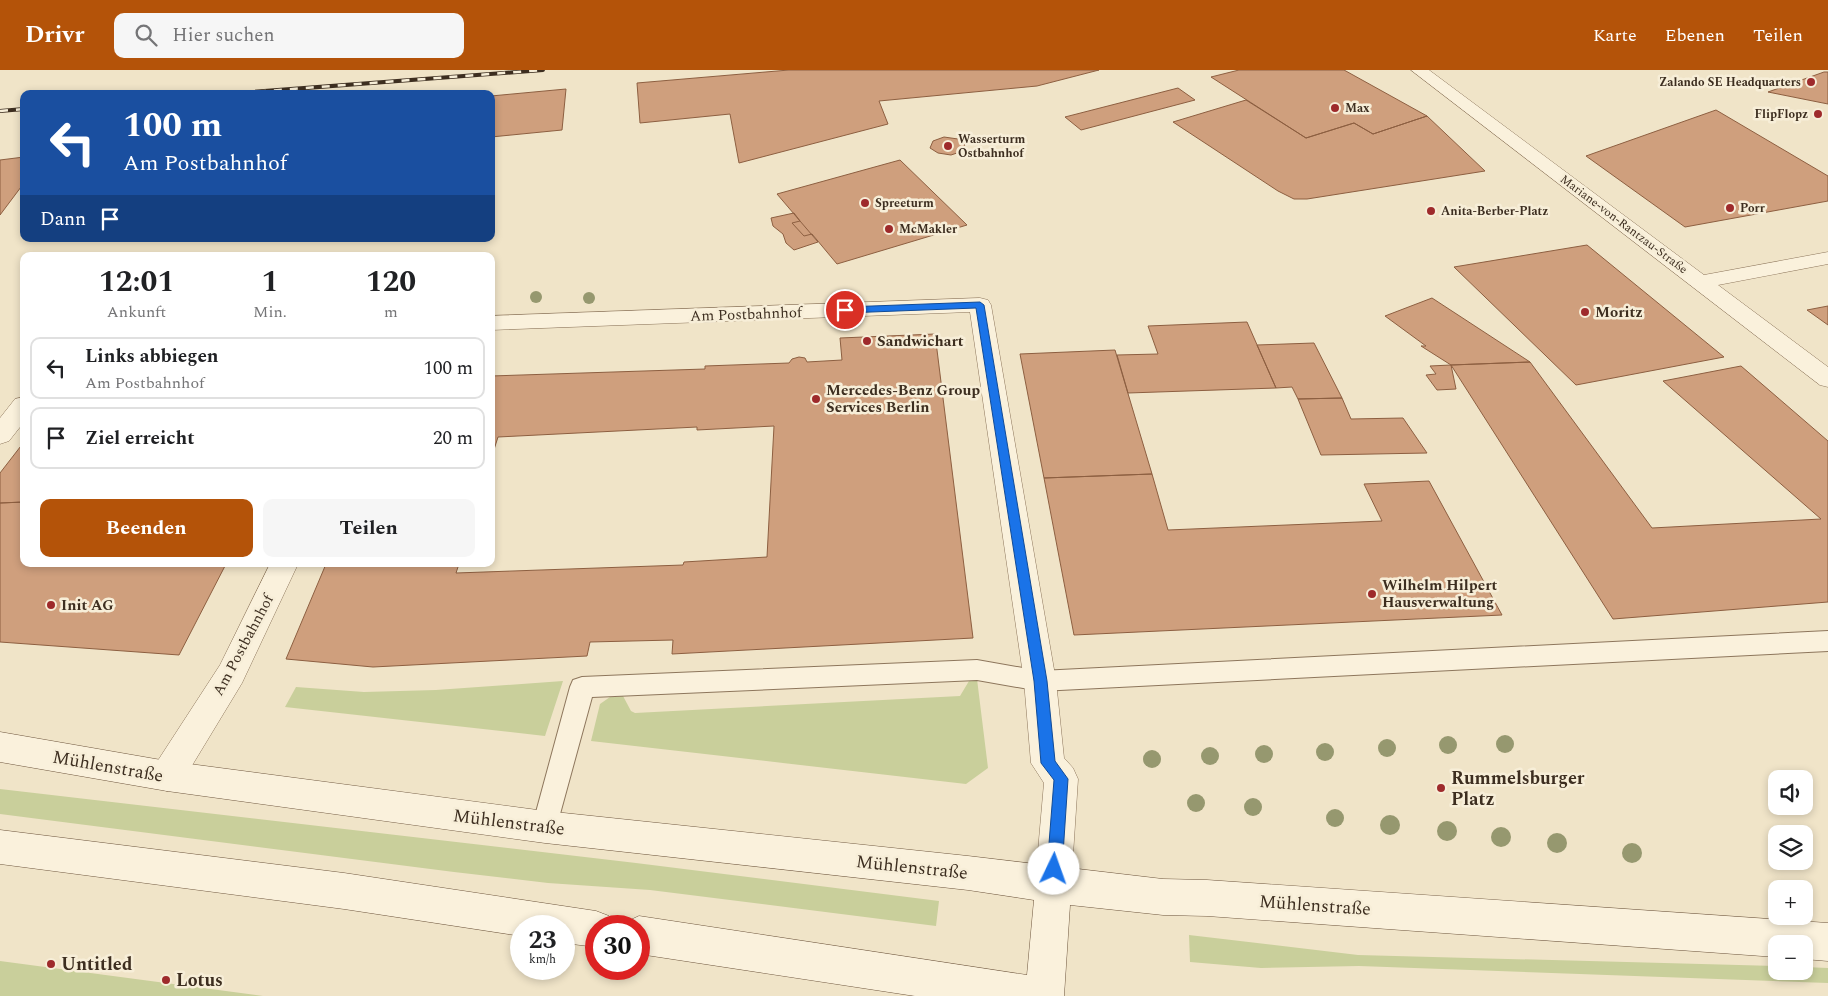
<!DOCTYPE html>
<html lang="de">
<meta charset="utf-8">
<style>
:root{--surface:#fff;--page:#f6f6f6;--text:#202124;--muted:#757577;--line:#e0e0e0;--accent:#b45309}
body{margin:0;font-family:Spectral,serif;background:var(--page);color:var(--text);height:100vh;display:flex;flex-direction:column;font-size:19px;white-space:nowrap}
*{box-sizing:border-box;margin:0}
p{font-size:16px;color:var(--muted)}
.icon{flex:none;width:28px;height:28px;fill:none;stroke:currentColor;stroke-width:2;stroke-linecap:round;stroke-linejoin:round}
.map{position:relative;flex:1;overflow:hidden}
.panel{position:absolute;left:20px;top:182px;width:475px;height:315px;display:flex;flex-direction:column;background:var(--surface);border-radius:10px;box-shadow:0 2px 8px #0003}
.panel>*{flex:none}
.banner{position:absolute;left:20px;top:20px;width:475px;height:152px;border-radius:10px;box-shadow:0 2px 8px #0003;background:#1a4fa0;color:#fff;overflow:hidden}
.buttons{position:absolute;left:1768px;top:700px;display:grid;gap:10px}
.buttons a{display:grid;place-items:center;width:45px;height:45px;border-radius:10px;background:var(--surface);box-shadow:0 2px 8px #0003;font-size:25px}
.speed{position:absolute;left:510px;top:845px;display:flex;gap:10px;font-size:25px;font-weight:700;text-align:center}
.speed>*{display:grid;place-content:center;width:65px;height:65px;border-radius:50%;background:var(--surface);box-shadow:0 2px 8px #0003;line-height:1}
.speed small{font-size:12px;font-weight:400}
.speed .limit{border:8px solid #d22;background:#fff;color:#111}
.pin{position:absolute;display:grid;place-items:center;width:42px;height:42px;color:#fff;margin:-21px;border:2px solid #fff;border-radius:50%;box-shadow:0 1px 5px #0007}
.me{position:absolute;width:55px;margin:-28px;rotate:3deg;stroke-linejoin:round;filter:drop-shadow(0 0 4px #0008)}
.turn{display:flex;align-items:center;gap:18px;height:105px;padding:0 20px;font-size:22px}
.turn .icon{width:65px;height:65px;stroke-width:2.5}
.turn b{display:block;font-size:35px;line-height:42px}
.then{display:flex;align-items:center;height:48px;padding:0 20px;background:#0003;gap:10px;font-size:19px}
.eta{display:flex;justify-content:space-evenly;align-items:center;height:85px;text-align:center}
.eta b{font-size:30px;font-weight:700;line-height:35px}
.action{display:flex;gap:10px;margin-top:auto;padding:10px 20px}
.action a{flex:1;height:58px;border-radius:10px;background:var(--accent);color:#fff;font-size:20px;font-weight:700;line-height:58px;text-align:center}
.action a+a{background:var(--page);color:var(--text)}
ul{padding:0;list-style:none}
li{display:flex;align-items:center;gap:15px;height:62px;margin:0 10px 8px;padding:0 10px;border:2px solid var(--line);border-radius:10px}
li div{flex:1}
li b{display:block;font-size:19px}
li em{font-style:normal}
header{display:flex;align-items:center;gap:30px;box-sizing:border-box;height:70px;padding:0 25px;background:var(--accent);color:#fff}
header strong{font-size:24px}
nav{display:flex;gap:28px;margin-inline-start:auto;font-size:18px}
.search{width:350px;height:45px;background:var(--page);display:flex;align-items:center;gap:12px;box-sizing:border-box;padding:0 18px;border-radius:10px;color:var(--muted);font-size:19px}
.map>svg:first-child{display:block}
</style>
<header>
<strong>Drivr</strong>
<div class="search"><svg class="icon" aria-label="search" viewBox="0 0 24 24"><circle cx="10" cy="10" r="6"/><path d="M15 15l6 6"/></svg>Hier suchen</div>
<nav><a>Karte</a><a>Ebenen</a><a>Teilen</a></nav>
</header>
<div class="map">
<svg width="1828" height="926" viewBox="0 0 1828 926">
<rect width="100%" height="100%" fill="#f0e4c8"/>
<path fill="#c9cf9b" d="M 977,609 L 988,698 L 966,714 L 591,671 L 600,634 L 610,627 L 623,626 L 631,641 L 635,643 L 960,626 L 969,611 Z
M 563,611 L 545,666 L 285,637 L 296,617 L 364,622 L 436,620 Z
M 0,719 L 636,793 L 939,831 L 936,856 L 650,820 L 548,813 L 454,802 L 0,744 Z
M 1189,865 L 1358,885 L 1776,896 L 1776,901 L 1804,901 L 1804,897 L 1828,898 L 1828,913 L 1359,896 L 1261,898 L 1190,892 Z
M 0,891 L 263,926 L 0,926 Z"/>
<path fill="#cf9f7d" stroke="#8d5f41" d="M 789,0 L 1099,0 L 1037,16 L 879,31 L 888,54 L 739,93 L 730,44 L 640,53 L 637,13 Z
M 1239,0 L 1344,0 L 1427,46 L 1373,64 L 1354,53 L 1306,68 L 1211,7 Z
M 1824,2 L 1828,2 L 1828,34 L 1768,22 Z
M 1178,18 L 1195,30 L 1081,60 L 1065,47 Z
M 566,19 L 562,60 L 491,67 L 491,26 Z
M 1246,30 L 1306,68 L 1354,53 L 1373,64 L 1427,46 L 1485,101 L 1307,129 L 1294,129 L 1278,121 L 1173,52 Z
M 1716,40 L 1828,106 L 1828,131 L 1685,157 L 1586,86 Z
M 944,67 L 958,69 L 965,74 L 963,81 L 951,85 L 938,83 L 930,78 L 933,71 Z
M 24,87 L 24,113 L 0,145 L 0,90 Z
M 900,90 L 967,155 L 837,194 L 812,164 L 804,166 L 792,153 L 800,151 L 777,124 Z
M 794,143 L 800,151 L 818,172 L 794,180 L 786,173 L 783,164 L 773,156 L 771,148 Z
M 1587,175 L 1724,287 L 1576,315 L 1454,197 Z
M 1432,228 L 1530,292 L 1451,295 L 1421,276 L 1426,276 L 1385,246 Z
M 1828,236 L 1828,255 L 1807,240 Z
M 1247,252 L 1276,318 L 1128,323 L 1117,285 L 1158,284 L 1148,256 Z
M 935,264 L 973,568 L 672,584 L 673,570 L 590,572 L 587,586 L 373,597 L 286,589 L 326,494 L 459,494 L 456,503 L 683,495 L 684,492 L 767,487 L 774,356 L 697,360 L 697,357 L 498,367 L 491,389 L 491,306 L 705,299 L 705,296 L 789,293 L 792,289 L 799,287 L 805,288 L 807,292 L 842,290 L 840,268 Z
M 1314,273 L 1342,328 L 1298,329 L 1292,317 L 1276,318 L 1257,275 Z
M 1115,280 L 1152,404 L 1044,408 L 1020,284 Z
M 1530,292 L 1652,458 L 1821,449 L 1663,311 L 1741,296 L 1828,371 L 1828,532 L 1613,549 L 1451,295 Z
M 1451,295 L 1456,319 L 1437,320 L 1426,305 L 1436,304 L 1430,296 Z
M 1342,328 L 1351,349 L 1403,348 L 1427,383 L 1321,385 L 1298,329 Z
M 24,372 L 24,432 L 0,433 L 0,403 Z
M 1152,404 L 1168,460 L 1382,451 L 1364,414 L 1429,411 L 1502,545 L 1074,565 L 1044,408 Z
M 24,432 L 24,494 L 226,494 L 179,585 L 0,572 L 0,433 Z"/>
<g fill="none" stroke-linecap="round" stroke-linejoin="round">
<g stroke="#8d765c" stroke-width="2">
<path id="lane" d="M 1828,561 L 1828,581 L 1040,621 L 977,610 L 592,627 L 554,766 L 545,770 L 536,766 L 532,757 L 570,617 L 573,610 L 582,607 L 977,590 L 1040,601 Z"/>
</g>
<g stroke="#8d765c" stroke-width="1">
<path id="street" d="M 1411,0 L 1429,0 L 1704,205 L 1828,182 L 1828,194 L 1718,215 L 1828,297 L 1828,317 L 1820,315 Z
M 980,228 L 988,230 L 991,235 L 1056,611 L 1064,688 L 1073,698 L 1078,709 L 1071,815 L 1066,828 L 1053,833 L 1040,828 L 1035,815 L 1044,713 L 1031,693 L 1024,611 L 970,242 L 491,260 L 491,246 Z
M 24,327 L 24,352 L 9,371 L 0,374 L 0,348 L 15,329 Z
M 270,494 L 298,494 L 242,613 L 179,717 L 167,721 L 155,717 L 150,706 L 155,695 L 220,595 Z"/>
</g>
<g stroke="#6f573f" stroke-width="1">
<path id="secondary" d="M 0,662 L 167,691 L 545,741 L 968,786 L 1163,809 L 1207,810 L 1828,853 L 1828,891 L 1804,889 L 1804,874 L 1776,874 L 1776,887 L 1207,846 L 1163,845 L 1070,835 L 1064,926 L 915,926 L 639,884 L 639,856 L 624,856 L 626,852 L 639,846 L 1027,905 L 1034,830 L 968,820 L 545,773 L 167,721 L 0,692 Z
M 0,760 L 344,803 L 596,841 L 609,846 L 613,856 L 596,856 L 596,877 L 564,873 L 564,856 L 521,856 L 521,866 L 344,839 L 0,794 Z"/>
</g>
<use href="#lane" fill="#faf1dc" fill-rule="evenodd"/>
<use href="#street" fill="#faf1dc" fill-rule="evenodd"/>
<use href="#secondary" fill="#faf1dc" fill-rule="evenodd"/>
<g stroke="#3d2e20" stroke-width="4">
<path id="rail" d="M 226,24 L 543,0
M 0,41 L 24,39"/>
</g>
<use href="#rail" stroke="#f7eed8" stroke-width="2.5" stroke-dasharray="8" stroke-linecap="butt"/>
</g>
<g fill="#96986f">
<circle cx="536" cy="227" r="6"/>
<circle cx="589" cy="228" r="6"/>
<circle cx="1505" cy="674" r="9"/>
<circle cx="1448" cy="675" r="9"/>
<circle cx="1387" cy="678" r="9"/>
<circle cx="1325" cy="682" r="9"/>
<circle cx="1264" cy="684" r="9"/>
<circle cx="1210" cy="686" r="9"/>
<circle cx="1152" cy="689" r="9"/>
<circle cx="1196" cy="733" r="9"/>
<circle cx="1253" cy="737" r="9"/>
<circle cx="1335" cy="748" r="9"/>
<circle cx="1390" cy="755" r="10"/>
<circle cx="1447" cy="761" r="10"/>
<circle cx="1501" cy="767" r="10"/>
<circle cx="1557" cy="773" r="10"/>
<circle cx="1632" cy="783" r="10"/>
</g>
<path fill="#1a73e8" stroke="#114b97" d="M 980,232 L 984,235 L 1047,611 L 1055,691 L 1068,709 L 1062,799 L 1060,804 L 1054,806 L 1049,804 L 1047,799 L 1054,710 L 1041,693 L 1034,611 L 976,238 L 845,243 L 840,240 L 845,237 Z"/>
<g fill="#9e2a2b" stroke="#f7eed8" stroke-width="2">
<circle cx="1811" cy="12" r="5"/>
<circle cx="1335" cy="38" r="5"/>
<circle cx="1818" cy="44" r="5"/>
<circle cx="948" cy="76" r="5"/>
<circle cx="865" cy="133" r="5"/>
<circle cx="1730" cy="138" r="5"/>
<circle cx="1431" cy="141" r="5"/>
<circle cx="889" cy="159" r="5"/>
<circle cx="1585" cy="242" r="5"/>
<circle cx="867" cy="271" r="5"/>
<circle cx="816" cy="329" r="5"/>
<circle cx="1372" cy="524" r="5"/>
<circle cx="51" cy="535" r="5"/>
<circle cx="1441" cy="718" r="5"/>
<circle cx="51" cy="894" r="5"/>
<circle cx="166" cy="910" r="5"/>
</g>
<g text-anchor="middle" stroke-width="5" stroke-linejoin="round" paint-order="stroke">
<g font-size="12" font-weight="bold" fill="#3d2e20" stroke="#f7eed8" text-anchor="start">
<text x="1801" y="16" text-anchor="end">Zalando SE Headquarters</text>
<text x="1345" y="42">Max</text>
<text x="1808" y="48" text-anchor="end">FlipFlopz</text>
<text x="958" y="73">Wasserturm<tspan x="958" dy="14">Ostbahnhof</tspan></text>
<text x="875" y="137">Spreeturm</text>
<text x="1740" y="142">Porr</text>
<text x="1441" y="145">Anita-Berber-Platz</text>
<text x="899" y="163">McMakler</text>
</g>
<g font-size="12" fill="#3d2e20" stroke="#f7eed8">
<text transform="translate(1624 154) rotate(37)" y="4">Mariane-von-Rantzau-Straße</text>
</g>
<g font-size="15" font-weight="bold" fill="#3d2e20" stroke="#f7eed8" text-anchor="start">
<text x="1595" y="247">Moritz</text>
<text x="877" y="276">Sandwichart</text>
<text x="826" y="325">Mercedes-Benz Group<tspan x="826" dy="17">Services Berlin</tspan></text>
<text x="1382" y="520">Wilhelm Hilpert<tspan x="1382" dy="17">Hausverwaltung</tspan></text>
<text x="61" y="540">Init AG</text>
</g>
<g font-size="15" fill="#3d2e20" stroke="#f7eed8">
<text transform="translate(746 244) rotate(-2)" y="5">Am Postbahnhof</text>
<text transform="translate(243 575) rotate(-62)" y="5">Am Postbahnhof</text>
</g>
<g font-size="18" fill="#3d2e20" stroke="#f7eed8">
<text transform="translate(108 696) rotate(10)" y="6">Mühlenstraße</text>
<text transform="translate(509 752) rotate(7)" y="6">Mühlenstraße</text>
<text transform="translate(912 797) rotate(6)" y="6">Mühlenstraße</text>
<text transform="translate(1315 835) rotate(4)" y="6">Mühlenstraße</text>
</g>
<g font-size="18" font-weight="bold" fill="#3d2e20" stroke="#f7eed8" text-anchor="start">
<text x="1451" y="714">Rummelsburger<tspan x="1451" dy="21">Platz</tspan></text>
<text x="61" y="900">Untitled</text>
<text x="176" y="916">Lotus</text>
</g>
</g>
</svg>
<div class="buttons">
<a><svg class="icon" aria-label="sound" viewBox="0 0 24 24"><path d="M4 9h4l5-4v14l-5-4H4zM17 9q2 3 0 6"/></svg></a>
<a><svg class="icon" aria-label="layers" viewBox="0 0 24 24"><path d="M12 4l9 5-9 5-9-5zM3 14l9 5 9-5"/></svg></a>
<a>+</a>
<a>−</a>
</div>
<div class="speed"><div>23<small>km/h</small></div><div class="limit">30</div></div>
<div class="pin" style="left:845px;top:240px;background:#d93025"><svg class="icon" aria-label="arrive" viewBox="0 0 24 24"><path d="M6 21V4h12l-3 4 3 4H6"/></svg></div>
<svg class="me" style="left:1054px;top:799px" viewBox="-20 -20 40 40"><circle r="19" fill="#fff"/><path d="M0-13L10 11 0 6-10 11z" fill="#1a73e8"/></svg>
<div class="banner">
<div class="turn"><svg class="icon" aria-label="left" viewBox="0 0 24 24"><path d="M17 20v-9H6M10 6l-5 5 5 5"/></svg><div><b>100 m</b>Am Postbahnhof</div></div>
<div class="then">Dann<svg class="icon" aria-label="arrive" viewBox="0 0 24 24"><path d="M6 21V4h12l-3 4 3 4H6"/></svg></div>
</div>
<section class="panel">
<div class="eta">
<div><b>12:01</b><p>Ankunft</p></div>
<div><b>1</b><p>Min.</p></div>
<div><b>120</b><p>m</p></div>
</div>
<ul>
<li><svg class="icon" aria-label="left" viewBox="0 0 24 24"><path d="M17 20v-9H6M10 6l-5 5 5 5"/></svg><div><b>Links abbiegen</b><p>Am Postbahnhof</p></div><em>100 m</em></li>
<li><svg class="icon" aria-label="arrive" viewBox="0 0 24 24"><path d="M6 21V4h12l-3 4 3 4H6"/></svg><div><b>Ziel erreicht</b></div><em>20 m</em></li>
</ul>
<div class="action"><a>Beenden</a><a>Teilen</a></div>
</section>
</div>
